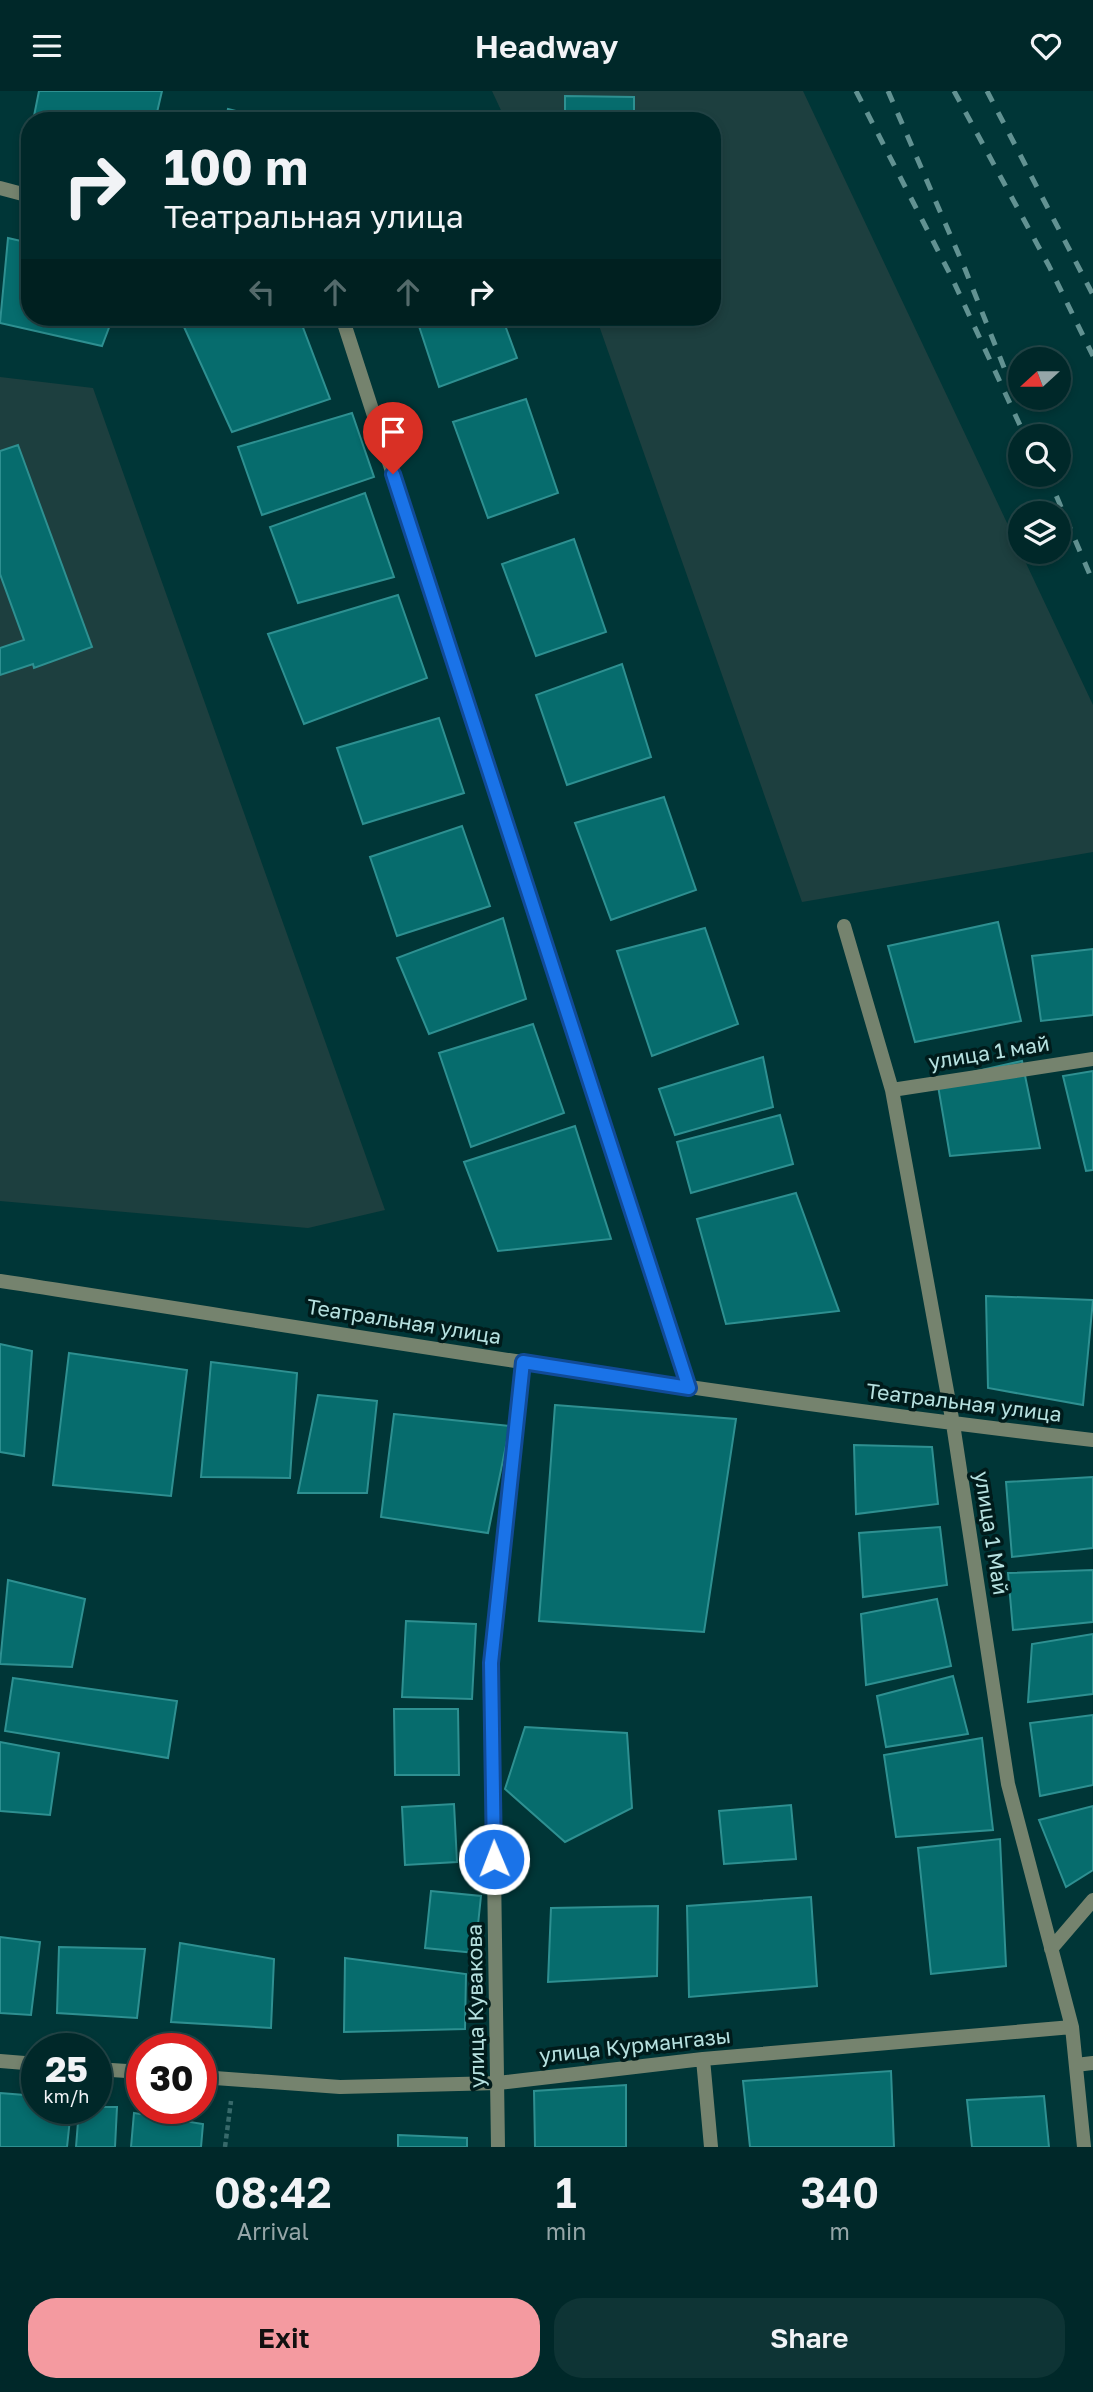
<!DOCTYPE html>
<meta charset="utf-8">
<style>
:root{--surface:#002829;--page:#0e3435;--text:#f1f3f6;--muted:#95a6a8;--line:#224446;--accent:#f49aa0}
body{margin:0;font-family:"Golos Text",sans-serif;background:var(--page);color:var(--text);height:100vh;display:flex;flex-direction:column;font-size:26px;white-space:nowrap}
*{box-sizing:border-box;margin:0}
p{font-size:23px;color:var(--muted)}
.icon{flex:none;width:38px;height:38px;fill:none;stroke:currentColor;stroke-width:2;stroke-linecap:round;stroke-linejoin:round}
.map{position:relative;height:2056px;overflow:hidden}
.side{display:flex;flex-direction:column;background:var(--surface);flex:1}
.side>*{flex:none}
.banner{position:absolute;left:21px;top:21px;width:700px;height:214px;border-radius:28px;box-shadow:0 4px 10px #0003,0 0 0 2px var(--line);background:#002829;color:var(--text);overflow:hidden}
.needle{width:46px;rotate:249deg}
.controls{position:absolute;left:1008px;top:256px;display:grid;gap:14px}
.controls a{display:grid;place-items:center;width:63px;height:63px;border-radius:50%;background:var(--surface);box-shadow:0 4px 10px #0003,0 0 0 2px var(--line);font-size:35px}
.speed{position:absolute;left:21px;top:1942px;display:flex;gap:14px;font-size:35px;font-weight:700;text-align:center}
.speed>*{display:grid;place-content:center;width:91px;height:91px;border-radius:50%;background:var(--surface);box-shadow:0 4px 10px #0003,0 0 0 2px var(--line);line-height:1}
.speed small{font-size:18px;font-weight:400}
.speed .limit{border:10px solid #d22;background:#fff;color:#111}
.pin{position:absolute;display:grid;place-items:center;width:60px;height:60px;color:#fff;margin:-72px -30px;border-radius:50% 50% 50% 0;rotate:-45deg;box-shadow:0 0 7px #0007}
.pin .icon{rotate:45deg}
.me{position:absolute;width:77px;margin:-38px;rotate:359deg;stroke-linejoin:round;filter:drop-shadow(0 0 5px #0008)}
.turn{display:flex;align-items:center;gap:24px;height:147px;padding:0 28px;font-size:32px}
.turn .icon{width:91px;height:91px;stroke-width:2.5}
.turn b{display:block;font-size:49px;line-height:60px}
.lanes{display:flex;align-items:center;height:66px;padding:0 28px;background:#0003;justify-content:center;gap:35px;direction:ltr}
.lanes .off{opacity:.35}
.eta{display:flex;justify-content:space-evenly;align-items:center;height:119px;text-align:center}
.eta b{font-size:42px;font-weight:600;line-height:49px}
.primary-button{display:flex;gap:14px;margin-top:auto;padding:14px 28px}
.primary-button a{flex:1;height:80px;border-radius:28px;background:var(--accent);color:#111;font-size:28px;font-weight:600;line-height:80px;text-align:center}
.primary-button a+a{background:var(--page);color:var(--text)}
header{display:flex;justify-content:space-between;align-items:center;height:91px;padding:0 28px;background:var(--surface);font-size:32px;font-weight:600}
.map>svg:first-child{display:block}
</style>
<header><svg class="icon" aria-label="menu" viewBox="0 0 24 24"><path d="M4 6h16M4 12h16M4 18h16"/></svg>Headway<svg class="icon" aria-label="heart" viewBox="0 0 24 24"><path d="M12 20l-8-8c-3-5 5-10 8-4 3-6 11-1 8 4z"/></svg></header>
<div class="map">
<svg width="1093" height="2056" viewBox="0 0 1093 2056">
<rect width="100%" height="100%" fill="#003637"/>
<path fill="#1d3f3f" d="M 492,0 L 803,0 L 1093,614 L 1093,761 L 802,811 L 596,226 L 712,226 L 712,30 L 506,30 Z
M 0,286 L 93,297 L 385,1119 L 308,1137 L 0,1110 Z"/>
<path fill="#066c6d" stroke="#2e9091" stroke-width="2" d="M 39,0 L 162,0 L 155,30 L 33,30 Z
M 565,5 L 634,6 L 634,30 L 565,30 Z
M 228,18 L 276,30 L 225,30 Z
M 8,147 L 30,152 L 30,226 L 113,226 L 102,255 L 0,232 Z
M 207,226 L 299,226 L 330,308 L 232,341 L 184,236 Z
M 416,226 L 502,226 L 517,267 L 439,296 Z
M 526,308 L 558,402 L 488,427 L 453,331 Z
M 352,322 L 374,386 L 262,424 L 238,356 Z
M 18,354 L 92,556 L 34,577 L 33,573 L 0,584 L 0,557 L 24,549 L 0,483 L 0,360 Z
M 365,402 L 394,486 L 298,512 L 270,436 Z
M 574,448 L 606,541 L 536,565 L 502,473 Z
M 398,504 L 427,587 L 304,633 L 268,543 Z
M 622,573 L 651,666 L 567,694 L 536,604 Z
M 439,627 L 464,702 L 363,733 L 337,657 Z
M 664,706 L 696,799 L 611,829 L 575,732 Z
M 462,735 L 490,815 L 397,845 L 370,766 Z
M 503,827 L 526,908 L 429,943 L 397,867 Z
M 998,831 L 1021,930 L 915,951 L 888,855 Z
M 705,837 L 738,933 L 652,965 L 617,860 Z
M 1093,858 L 1093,924 L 1041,930 L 1032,865 Z
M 533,933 L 564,1022 L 471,1056 L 439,962 Z
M 763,966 L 773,1016 L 675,1044 L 659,998 Z
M 1022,970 L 1040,1057 L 950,1065 L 937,989 Z
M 1093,980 L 1093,1079 L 1086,1080 L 1063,985 Z
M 780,1024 L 793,1073 L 691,1102 L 677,1051 Z
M 575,1035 L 611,1148 L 498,1160 L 464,1071 Z
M 796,1102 L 839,1220 L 726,1233 L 697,1128 Z
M 986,1205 L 1093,1209 L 1083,1314 L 988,1297 Z
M 0,1253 L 32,1260 L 24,1365 L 0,1361 Z
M 69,1262 L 187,1279 L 171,1405 L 53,1394 Z
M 211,1271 L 297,1282 L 290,1387 L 201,1386 Z
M 318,1304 L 377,1310 L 367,1402 L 298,1402 Z
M 555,1314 L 736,1328 L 704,1541 L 539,1530 Z
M 394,1323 L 510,1335 L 488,1442 L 381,1426 Z
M 854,1354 L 932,1356 L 938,1413 L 856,1423 Z
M 1093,1386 L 1093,1457 L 1012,1466 L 1006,1391 Z
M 940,1436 L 947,1494 L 863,1506 L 859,1442 Z
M 1093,1479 L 1093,1531 L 1013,1539 L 1008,1482 Z
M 8,1489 L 85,1508 L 72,1576 L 0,1573 Z
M 937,1508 L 951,1575 L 866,1594 L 861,1523 Z
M 406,1530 L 476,1533 L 472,1608 L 402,1606 Z
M 1093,1543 L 1093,1603 L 1028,1611 L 1032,1553 Z
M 953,1585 L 968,1643 L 886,1656 L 877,1605 Z
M 13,1587 L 177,1610 L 168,1667 L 5,1640 Z
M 394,1618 L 458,1618 L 459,1684 L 395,1684 Z
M 1093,1624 L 1093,1694 L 1040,1705 L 1030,1632 Z
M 525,1636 L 627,1642 L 632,1717 L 565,1751 L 505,1698 Z
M 982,1647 L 993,1739 L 896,1746 L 884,1664 Z
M 0,1651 L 59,1662 L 50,1724 L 0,1720 Z
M 454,1713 L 457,1771 L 405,1774 L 402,1716 Z
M 791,1714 L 796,1768 L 724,1773 L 719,1720 Z
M 1093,1715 L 1093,1779 L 1066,1796 L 1039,1729 Z
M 1000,1748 L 1006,1875 L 931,1883 L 918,1757 Z
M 431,1800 L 481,1805 L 475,1862 L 425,1857 Z
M 811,1806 L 817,1895 L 689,1906 L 687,1815 Z
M 658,1815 L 657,1885 L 548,1891 L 551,1817 Z
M 0,1846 L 40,1851 L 31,1924 L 0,1922 Z
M 180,1852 L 274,1868 L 271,1937 L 171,1931 Z
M 59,1856 L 145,1858 L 137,1927 L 57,1922 Z
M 345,1867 L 466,1883 L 465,1938 L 344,1941 Z
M 891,1980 L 894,2056 L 750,2056 L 743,1990 Z
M 626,1994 L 626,2056 L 535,2056 L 534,2000 Z
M 0,2002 L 37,2005 L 37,2018 L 71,2018 L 67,2056 L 0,2056 Z
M 1044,2005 L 1049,2056 L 972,2056 L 967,2009 Z
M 96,2016 L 117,2016 L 115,2056 L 76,2056 L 79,2018 L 96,2018 Z
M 134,2022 L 203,2033 L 201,2056 L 131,2056 Z
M 398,2044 L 467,2047 L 467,2056 L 398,2056 Z"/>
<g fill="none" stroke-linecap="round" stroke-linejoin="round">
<path stroke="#37696a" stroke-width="4.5" stroke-dasharray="5 3.5" stroke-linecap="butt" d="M 225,2056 L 231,2010"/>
<path stroke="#75836e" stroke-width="14" d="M 0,97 L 30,105
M 342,226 L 689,1297
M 844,835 L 892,999 L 953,1333 L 1008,1693 L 1072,1936 L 1084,2056
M 892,999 L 1093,968
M 0,1190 C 364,1246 727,1307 1093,1349
M 1051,1858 L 1093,1809
M 703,1968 L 711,2056
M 0,1970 L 37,1973
M 1076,1974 L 1093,1972
M 96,1978 L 142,1981
M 201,1986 L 340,1996 L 498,1992 L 703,1968 L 1072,1936
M 498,2056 L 491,1572 L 523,1271"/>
<path stroke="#629292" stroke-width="5" stroke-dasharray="12 12" stroke-linecap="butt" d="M 856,0 L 952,187 L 1025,345
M 888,0 L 965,178 L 1007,284
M 954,0 L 1049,175 L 1093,265
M 987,0 L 1093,204
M 1047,383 L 1093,491"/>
</g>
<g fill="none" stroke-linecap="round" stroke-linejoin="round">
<g stroke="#114b97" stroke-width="18">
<path id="route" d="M 393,383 L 689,1297 L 523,1271 L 491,1572 L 494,1768"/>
</g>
<use href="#route" stroke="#1a73e8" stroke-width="12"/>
</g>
<g text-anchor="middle" stroke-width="7" stroke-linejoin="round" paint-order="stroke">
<g font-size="21" fill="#b6e1e0" stroke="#001b1b">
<text transform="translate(989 962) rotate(-9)" y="7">улица 1 май</text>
<text transform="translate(404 1231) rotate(9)" y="7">Театральная улица</text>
<text transform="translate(964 1312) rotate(7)" y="7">Театральная улица</text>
<text transform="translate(991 1442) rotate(81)" y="7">улица 1 Май</text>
<text transform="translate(476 1915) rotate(-91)" y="7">улица Кувакова</text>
<text transform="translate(635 1955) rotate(-6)" y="7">улица Курмангазы</text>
</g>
</g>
</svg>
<div class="controls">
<a><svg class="needle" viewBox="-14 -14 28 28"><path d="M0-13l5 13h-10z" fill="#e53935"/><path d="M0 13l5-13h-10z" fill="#95a6a8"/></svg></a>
<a><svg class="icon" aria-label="search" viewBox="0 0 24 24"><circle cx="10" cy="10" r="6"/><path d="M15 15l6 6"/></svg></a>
<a><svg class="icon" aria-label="layers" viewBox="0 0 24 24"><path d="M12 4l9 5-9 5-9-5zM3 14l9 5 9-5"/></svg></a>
</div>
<div class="speed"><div>25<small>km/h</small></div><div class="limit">30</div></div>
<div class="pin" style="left:393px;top:383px;background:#d93025"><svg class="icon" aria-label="arrive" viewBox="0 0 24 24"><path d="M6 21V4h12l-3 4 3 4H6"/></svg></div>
<svg class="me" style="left:494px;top:1768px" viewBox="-20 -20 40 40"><circle r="17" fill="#1a73e8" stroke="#fff" stroke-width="3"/><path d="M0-11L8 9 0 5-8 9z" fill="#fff"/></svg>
<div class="banner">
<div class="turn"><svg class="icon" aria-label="right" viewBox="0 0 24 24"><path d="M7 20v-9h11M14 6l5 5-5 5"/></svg><div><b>100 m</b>Театральная улица</div></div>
<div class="lanes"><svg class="icon off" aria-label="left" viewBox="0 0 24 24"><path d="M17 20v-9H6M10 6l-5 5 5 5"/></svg><svg class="icon off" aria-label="ahead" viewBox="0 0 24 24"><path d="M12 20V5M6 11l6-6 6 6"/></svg><svg class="icon off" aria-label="ahead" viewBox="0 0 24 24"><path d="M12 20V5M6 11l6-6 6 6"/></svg><svg class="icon" aria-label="right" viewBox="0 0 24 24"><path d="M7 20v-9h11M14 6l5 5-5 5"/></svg></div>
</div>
</div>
<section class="side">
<div class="eta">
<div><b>08:42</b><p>Arrival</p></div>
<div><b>1</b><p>min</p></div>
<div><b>340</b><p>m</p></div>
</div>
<div class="primary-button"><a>Exit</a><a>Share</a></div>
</section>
